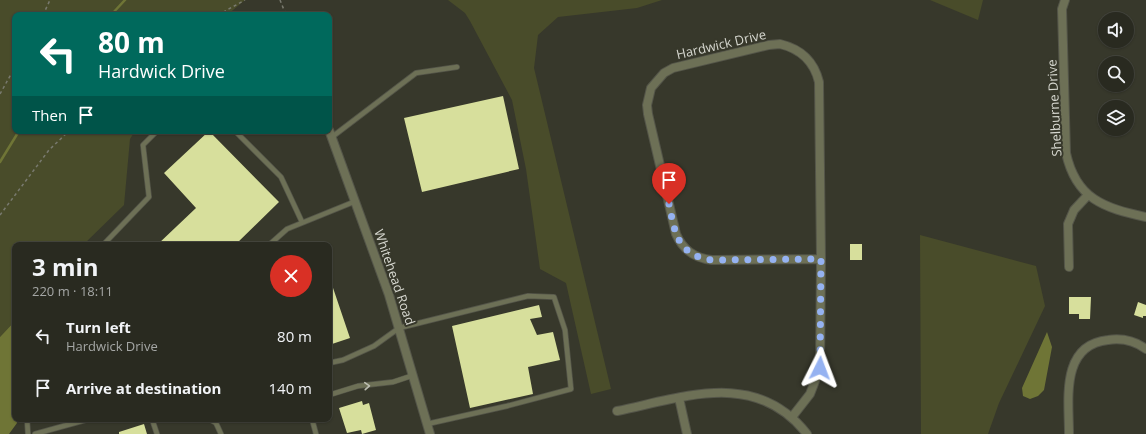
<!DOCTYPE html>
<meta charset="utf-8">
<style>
:root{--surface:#292a20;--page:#313229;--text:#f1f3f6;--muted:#a5a7a5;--line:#45463e}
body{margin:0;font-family:"Open Sans",sans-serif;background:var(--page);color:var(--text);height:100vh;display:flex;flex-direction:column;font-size:15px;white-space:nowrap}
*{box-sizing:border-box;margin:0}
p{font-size:13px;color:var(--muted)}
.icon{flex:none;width:22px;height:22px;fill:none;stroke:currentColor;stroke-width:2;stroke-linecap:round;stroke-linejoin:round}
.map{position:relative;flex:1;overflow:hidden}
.side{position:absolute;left:12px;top:242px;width:320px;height:180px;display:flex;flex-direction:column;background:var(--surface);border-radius:8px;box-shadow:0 1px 3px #0004,0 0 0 1px var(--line)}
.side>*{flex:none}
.top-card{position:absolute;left:12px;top:12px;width:320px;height:122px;border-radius:8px;box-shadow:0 1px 3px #0004,0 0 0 1px var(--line);background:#00695c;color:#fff;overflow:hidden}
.buttons{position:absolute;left:1098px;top:12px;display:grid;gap:8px}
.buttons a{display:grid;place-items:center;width:36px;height:36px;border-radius:50%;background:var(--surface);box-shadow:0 1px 3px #0004,0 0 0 1px var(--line);font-size:20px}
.pin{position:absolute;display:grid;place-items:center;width:34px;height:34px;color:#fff;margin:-41px -17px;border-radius:50% 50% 50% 0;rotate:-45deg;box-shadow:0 0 4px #0007}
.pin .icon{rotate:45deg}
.me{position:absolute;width:44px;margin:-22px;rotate:3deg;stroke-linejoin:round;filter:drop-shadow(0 0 3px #0008)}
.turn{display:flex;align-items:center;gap:14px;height:84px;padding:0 20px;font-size:18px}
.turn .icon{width:52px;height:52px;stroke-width:2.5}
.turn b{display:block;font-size:28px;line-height:34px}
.then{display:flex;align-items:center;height:38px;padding:0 20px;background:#0003;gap:8px;font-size:15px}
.round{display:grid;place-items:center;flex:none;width:42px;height:42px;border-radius:21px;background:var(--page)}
.head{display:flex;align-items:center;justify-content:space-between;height:68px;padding:0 20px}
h1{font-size:24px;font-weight:700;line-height:30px}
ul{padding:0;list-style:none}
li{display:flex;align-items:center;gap:12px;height:52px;padding:0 20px}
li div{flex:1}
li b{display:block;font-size:15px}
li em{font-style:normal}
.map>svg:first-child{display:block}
</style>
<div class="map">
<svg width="1146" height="434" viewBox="0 0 1146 434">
<rect width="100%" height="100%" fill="#37382b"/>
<path fill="#494c2a" d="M 0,0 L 245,0 L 227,15 L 15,15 L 15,131 L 135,131 L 130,139 L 124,205 L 83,245 L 15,245 L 15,321 L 0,337 Z
M 448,0 L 662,0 L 637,8 L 558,17 L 538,35 L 534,68 L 611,389 L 591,394 L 566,283 L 540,269 L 526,169 L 512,100 L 470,21 L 465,13 Z
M 930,0 L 983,0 L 978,20 Z
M 920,235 L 1036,266 L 1045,306 L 999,403 L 988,434 L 921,434 Z"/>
<path fill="#6f7536" d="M 15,321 L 15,419 L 17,419 L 17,423 L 9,434 L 0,434 L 0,337 Z
M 1047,332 L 1052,347 L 1044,390 L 1038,396 L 1030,399 L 1023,396 L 1022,388 Z"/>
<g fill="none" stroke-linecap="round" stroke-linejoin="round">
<path stroke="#6f7536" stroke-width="2.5" d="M 111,15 L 125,0
M 0,162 L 19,131"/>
</g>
<path fill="#d7df9c" d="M 503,96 L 519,169 L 422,192 L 404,118 Z
M 209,131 L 279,202 L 235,245 L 157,245 L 196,208 L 164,173 Z
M 850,244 L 862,244 L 862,260 L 850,260 Z
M 329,279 L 330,279 L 350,338 L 329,345 Z
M 1069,297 L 1091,297 L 1090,319 L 1079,319 L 1079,314 L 1069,314 Z
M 1138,302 L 1146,305 L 1146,316 L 1143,316 L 1143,318 L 1134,315 Z
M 539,305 L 542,317 L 530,319 L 537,335 L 553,332 L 560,360 L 528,367 L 533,394 L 470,408 L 452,326 Z
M 362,401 L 363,405 L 369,403 L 376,430 L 362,434 L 361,430 L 347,433 L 339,408 Z
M 144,424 L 147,434 L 119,434 L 119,432 Z"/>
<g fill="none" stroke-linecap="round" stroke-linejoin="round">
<g stroke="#545549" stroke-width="6">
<path id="lane" d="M 235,131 L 281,177 L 302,222
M 332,137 L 416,73 L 457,67
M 103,245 L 149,197 L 143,145 L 157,131
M 269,245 L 287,229 L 356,201
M 329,363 L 343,360 L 374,346 L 399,328 L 528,296 L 554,297 L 565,330 L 571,389 L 507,406 L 427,424
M 329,395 L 358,386 L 393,382 L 414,375
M 27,419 L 28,434
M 152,419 L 157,434
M 209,419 L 216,423 L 221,434
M 312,419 L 316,434
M 35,434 L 89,419"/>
</g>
<g stroke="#545549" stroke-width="10">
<path id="street" d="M 1065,0 L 1062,9 L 1066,153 C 1076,199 1104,208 1146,217
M 780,44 C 801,49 814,61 819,82 L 821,259 L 712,260 C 694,258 683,250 676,234 L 648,114 L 647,105 L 651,88 L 664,73 L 673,68 L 769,45 Z
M 329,130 L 389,295 L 430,434
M 1069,267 L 1068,224 L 1074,210 L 1088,195
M 679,398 L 687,434
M 617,411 C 685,397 756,369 807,434
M 792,417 L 810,394 L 820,368 L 821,259
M 1069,434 C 1069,400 1060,345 1108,340 C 1121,338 1135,341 1146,349"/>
</g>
<path stroke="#797a6f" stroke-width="1.5" stroke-dasharray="3 3" stroke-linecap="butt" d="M 280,0 L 286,15
M 43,15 L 50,0
M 218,15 L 245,0
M 0,94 L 15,67
M 0,215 L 49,150 L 69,131"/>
<use href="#lane" stroke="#6d7056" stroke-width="4.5"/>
<use href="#street" stroke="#6d7056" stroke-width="8"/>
</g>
<defs><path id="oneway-chevron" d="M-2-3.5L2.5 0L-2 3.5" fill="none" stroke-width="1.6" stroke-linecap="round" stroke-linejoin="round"/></defs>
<use stroke="#bcbdb1" href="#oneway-chevron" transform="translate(367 386) rotate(-4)"/>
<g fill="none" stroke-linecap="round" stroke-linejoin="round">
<path stroke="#95b2f1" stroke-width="7" stroke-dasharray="0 12.6" d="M 669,204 C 675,233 677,255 712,260 L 821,259 L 820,368"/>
</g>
<g text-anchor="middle" stroke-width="4" stroke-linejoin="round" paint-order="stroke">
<g font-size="13" fill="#d6d7cf" stroke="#37382b">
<text transform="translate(721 44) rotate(-13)" y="5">Hardwick Drive</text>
<text transform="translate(1054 108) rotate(-93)" y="5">Shelburne Drive</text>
<text transform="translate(395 277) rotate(71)" y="5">Whitehead Road</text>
</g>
</g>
</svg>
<div class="buttons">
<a><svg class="icon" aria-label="sound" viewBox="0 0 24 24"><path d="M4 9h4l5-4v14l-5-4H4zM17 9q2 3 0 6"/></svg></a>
<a><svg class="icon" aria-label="search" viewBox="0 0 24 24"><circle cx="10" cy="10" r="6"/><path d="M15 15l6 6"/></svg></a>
<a><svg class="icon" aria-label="layers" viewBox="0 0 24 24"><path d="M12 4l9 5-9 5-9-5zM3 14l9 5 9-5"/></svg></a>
</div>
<div class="pin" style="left:669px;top:204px;background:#d93025"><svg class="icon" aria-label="arrive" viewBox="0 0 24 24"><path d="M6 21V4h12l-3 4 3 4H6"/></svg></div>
<svg class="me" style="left:820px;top:368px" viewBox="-20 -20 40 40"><path d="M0-17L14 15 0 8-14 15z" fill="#95b2f1" stroke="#fff" stroke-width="4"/></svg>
<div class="top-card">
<div class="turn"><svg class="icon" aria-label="left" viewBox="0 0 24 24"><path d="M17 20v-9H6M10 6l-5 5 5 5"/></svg><div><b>80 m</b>Hardwick Drive</div></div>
<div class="then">Then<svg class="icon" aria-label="arrive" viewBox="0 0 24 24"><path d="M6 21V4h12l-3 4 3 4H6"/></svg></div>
</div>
<section class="side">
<div class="head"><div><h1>3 min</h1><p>220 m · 18:11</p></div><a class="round" style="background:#d93025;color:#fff"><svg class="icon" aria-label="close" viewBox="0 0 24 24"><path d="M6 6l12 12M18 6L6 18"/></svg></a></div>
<ul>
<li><svg class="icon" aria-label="left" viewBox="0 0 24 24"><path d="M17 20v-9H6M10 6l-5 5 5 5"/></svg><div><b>Turn left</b><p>Hardwick Drive</p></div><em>80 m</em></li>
<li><svg class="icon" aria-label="arrive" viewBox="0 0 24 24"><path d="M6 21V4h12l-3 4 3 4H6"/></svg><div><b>Arrive at destination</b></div><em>140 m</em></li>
</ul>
</section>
</div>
